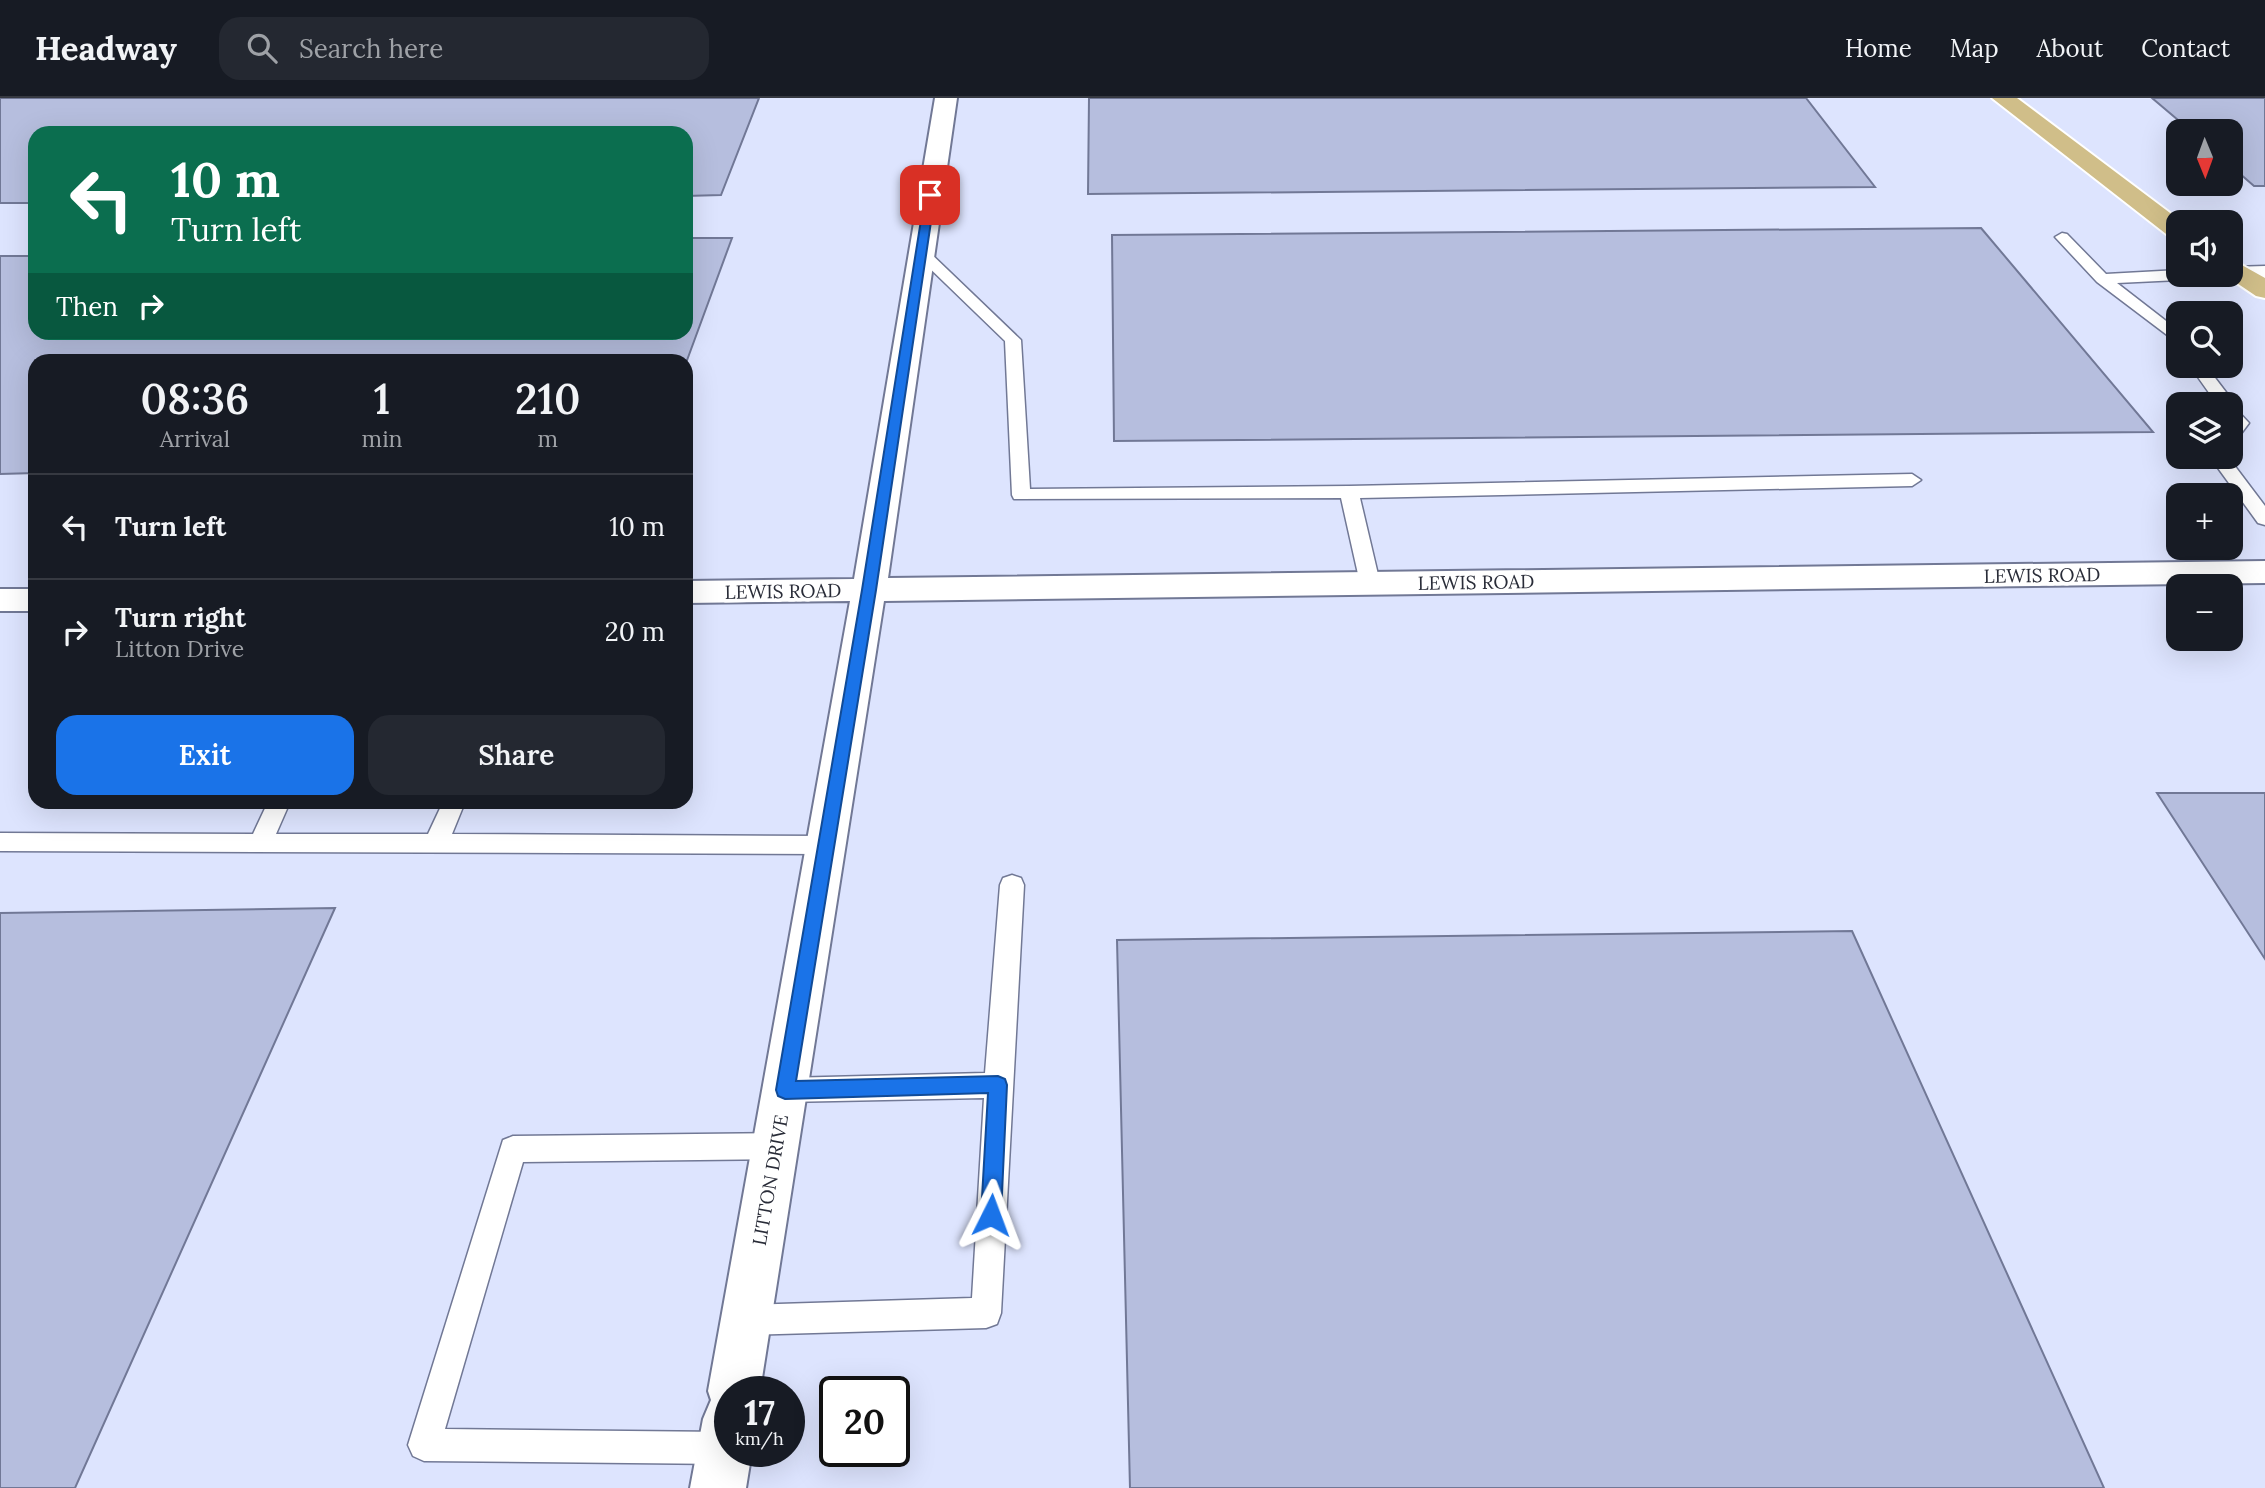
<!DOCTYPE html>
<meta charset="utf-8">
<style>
:root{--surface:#171b24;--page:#242831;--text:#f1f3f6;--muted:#9ea1a6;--line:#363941;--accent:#1a73e8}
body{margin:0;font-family:Lora,serif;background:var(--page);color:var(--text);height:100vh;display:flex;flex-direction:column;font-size:26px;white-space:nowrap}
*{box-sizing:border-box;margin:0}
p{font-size:23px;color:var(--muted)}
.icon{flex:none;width:38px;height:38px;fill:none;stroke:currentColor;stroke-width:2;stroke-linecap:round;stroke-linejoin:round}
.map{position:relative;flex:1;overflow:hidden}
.sheet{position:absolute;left:28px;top:256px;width:665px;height:455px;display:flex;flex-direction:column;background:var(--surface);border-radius:21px;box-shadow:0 7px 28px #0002}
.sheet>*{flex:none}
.top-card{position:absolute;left:28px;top:28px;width:665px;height:214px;border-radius:21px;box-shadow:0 7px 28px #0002;background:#0b6e4f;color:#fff;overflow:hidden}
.needle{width:46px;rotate:179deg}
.fabs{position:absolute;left:2166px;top:21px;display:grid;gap:14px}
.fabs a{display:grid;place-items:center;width:77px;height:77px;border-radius:14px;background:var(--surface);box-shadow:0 7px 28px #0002;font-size:35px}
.speed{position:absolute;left:714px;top:1278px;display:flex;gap:14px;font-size:35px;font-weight:700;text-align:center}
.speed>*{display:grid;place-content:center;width:91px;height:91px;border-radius:50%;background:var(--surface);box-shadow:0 7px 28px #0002;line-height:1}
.speed small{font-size:18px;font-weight:400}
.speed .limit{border:4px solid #111;border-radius:10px;background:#fff;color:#111}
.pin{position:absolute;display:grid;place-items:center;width:60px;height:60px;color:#fff;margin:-30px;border-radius:14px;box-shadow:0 4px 10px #0006}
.me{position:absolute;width:77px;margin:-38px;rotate:3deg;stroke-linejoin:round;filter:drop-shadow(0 0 5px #0008)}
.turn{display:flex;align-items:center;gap:24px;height:147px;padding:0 28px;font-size:32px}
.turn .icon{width:91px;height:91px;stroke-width:2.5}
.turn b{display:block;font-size:49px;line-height:60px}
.then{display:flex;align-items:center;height:66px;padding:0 28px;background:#0003;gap:14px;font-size:26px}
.eta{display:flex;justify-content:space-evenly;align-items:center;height:119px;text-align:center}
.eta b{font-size:42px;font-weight:600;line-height:49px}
.cta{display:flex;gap:14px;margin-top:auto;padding:14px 28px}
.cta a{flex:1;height:80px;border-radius:21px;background:var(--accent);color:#fff;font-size:28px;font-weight:600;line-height:80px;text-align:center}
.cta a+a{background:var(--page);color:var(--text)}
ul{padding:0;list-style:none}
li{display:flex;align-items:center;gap:21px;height:105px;padding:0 28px;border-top:2px solid var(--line)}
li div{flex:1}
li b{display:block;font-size:26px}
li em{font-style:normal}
header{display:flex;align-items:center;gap:42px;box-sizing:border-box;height:98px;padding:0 35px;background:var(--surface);border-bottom:2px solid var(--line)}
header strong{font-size:33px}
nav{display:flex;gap:38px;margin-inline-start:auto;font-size:24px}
.search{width:490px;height:63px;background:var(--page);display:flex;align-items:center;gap:18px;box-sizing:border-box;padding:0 24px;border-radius:21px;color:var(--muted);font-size:26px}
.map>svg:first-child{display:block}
</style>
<header>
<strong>Headway</strong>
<div class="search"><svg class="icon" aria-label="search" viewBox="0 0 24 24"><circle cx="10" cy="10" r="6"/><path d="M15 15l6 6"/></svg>Search here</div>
<nav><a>Home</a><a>Map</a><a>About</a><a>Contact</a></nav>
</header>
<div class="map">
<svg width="2265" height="1390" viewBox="0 0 2265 1390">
<rect width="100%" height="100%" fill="#dde4fe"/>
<path fill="#b6bede" stroke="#717896" stroke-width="2" d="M 0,0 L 759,0 L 721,97 L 686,98 L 686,35 L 35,35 L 35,105 L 0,105 Z
M 1089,0 L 1806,0 L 1875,89 L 1088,96 Z
M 2152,0 L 2265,0 L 2265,88 L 2254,88 L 2231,68 L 2231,33 L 2191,33 Z
M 1981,130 L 2153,334 L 1114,343 L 1112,137 Z
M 686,140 L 732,140 L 686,265 L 686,262 L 35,262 L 35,375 L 0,376 L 0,158 L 35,158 L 35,234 L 686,234 Z
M 2157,695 L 2265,695 L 2265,861 Z
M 335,810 L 75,1390 L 0,1390 L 0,815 Z
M 1852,833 L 2104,1390 L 1130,1390 L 1117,842 Z"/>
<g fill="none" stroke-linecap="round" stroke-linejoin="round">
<g stroke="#717895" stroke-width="3">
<path id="service" d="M 2062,135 L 2067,136 L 2106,176 L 2179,172 L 2179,177 L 2187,177 L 2179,182 L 2117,185 L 2179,233 L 2179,246 L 2097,184 L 2055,139 Z
M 921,149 L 926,151 L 1021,242 L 1030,391 L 1349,388 L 1912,376 L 1921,382 L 1912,388 L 1360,400 L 1380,485 L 1370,492 L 1360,485 L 1341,400 L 1014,401 L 1012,397 L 1005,243 L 916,157 L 913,154 Z
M 2265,168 L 2265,178 L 2225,177 L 2231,177 L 2231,169 Z
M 2190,268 L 2206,268 L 2235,306 L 2233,308 L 2249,325 L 2237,341 L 2231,342 L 2231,306 L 2217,306 Z
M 2210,359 L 2228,359 L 2265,408 L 2265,427 L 2258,425 Z
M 268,704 L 290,704 L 276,736 L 428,736 L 443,704 L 465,704 L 452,736 L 826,738 L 834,740 L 838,747 L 834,754 L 826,756 L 0,753 L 0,735 L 253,736 Z
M 1012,777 L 1021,780 L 1024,787 L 1001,1215 L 997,1226 L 986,1230 L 745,1237 L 734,1233 L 730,1222 L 734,1211 L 745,1207 L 972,1200 L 984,1000 L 785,1004 L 775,1001 L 772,992 L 775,983 L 785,980 L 985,975 L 1000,787 L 1003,780 Z
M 776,1035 L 786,1039 L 790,1048 L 786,1057 L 776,1061 L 523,1064 L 445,1331 L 725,1334 L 730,1336 L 730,1353 L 740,1353 L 736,1361 L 725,1366 L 424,1363 L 413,1358 L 408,1347 L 503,1042 L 513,1038 Z"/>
</g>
<g stroke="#717895" stroke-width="4">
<path id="minor" d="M 935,0 L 957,0 L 888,480 L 2265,463 L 2265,485 L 884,503 L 760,1293 L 730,1293 L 730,1353 L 752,1353 L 746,1390 L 690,1390 L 703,1321 L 711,1302 L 708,1293 L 850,503 L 686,505 L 686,483 L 854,481 Z
M 0,491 L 35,491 L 35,513 L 0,513 Z"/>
</g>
<g stroke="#fff" stroke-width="4">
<path id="primary" d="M 1992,0 L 2017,0 L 2182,124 L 2179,124 L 2179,141 L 2170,139 Z
M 2231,161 L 2265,180 L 2265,200 L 2256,198 L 2225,177 L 2231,177 Z"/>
</g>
<use href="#service" fill="#fff" fill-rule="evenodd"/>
<use href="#minor" fill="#fff" fill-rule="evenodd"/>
<use href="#primary" fill="#d0be89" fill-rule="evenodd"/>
</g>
<path fill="#1a73e8" stroke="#114b97" stroke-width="2" d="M 930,94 L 935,97 L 876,492 L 796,983 L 998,978 L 1005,981 L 1007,987 L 1001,1117 L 998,1124 L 991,1127 L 984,1124 L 981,1117 L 988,995 L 785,1001 L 778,998 L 776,992 L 862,492 L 925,97 Z"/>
<g text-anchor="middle" stroke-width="7" stroke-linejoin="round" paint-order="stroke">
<g font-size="19" fill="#292c38" stroke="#fff">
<text transform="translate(2042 477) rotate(-1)" y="7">LEWIS ROAD</text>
<text transform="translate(1476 484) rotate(-1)" y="7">LEWIS ROAD</text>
<text transform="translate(783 493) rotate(-1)" y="7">LEWIS ROAD</text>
<text transform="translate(770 1082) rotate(-80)" y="7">LITTON DRIVE</text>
</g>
</g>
</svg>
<div class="fabs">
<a><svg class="needle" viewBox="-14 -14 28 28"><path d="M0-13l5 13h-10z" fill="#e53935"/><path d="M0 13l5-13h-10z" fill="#9ea1a6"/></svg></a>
<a><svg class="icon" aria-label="sound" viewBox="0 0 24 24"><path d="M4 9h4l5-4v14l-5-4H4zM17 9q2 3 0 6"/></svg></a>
<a><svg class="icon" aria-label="search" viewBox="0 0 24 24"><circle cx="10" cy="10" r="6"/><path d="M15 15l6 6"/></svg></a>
<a><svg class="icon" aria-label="layers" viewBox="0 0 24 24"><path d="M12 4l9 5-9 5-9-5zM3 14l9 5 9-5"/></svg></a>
<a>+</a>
<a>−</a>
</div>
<div class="speed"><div>17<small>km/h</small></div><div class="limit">20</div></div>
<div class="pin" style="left:930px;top:97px;background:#d93025"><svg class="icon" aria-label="arrive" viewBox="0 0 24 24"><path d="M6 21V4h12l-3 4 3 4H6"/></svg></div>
<svg class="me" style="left:991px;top:1117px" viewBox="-20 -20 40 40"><path d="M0-17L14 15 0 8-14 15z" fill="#1a73e8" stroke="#fff" stroke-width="4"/></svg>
<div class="top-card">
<div class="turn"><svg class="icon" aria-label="left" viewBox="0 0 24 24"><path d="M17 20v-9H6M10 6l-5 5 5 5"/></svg><div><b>10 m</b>Turn left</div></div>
<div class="then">Then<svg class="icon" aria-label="right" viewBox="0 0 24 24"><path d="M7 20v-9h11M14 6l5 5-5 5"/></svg></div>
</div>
<section class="sheet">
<div class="eta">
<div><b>08:36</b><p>Arrival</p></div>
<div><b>1</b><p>min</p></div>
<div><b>210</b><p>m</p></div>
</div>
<ul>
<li><svg class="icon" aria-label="left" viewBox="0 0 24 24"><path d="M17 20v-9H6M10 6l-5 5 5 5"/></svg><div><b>Turn left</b></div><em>10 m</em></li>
<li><svg class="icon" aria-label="right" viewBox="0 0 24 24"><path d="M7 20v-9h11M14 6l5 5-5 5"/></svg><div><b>Turn right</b><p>Litton Drive</p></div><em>20 m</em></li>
</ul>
<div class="cta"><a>Exit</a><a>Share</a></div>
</section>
</div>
